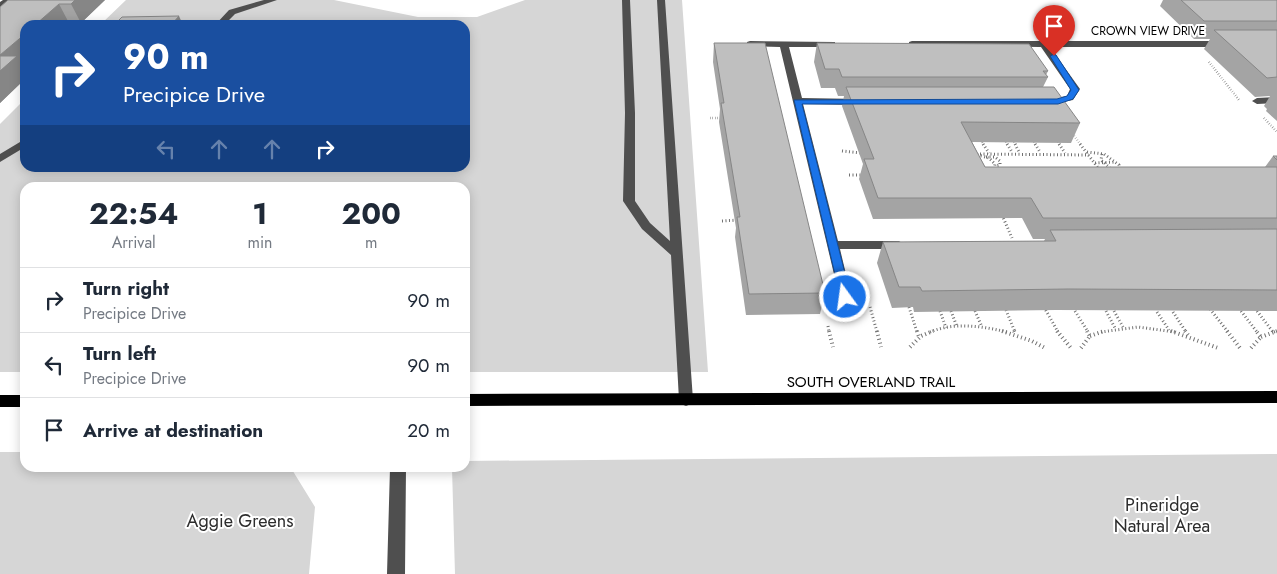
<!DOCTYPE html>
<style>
:root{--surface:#fff;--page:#f6f6f7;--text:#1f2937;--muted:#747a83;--line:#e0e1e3}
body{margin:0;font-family:Jost,sans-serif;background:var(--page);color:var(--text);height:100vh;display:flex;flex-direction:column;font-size:19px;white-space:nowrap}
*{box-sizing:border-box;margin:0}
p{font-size:16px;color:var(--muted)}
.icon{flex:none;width:28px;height:28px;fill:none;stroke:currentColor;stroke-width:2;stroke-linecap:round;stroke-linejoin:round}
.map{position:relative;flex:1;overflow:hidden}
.side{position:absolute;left:20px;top:182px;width:450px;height:290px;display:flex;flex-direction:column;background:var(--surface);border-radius:15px;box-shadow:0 2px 12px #0003}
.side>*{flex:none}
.guide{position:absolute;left:20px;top:20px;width:450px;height:152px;border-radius:15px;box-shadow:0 2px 12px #0003;background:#1a4fa0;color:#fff;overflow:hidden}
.pin{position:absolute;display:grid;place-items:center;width:42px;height:42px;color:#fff;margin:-51px -21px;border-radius:50% 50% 50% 0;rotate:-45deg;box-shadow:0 0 5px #0007}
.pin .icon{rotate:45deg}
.me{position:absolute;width:55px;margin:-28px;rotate:346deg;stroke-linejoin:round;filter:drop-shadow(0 0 4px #0008)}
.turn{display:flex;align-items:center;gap:18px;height:105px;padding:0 20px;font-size:22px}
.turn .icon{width:65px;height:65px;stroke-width:2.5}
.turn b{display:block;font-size:35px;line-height:42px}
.lanes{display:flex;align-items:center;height:48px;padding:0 20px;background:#0003;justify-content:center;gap:25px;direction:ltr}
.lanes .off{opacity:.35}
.eta{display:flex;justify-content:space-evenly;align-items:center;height:85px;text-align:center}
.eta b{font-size:30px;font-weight:700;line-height:35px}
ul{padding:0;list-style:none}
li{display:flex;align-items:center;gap:15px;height:65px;padding:0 20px;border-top:1px solid var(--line)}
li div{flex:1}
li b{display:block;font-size:19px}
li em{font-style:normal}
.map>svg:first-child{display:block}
</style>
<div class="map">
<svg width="1277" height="574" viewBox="0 0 1277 574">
<rect width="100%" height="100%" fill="#fff"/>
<path fill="#d6d6d6" d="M 126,0 L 334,0 L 418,17 L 477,17 L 525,0 L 682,0 L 708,372 L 465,372 L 465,188 L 25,188 L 25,372 L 0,372 L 0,124 L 25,99 L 25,168 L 465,168 L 465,25 L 100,25 Z
M 0,452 L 25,452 L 25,468 L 291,468 L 315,507 L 309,574 L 0,574 Z
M 1277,454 L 1277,574 L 455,574 L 452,468 L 465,468 L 465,461 Z"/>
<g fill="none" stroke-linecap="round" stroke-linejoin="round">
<path stroke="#717171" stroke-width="2.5" stroke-dasharray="0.5 2" stroke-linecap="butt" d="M 1209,62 L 1239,100
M 710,118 L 722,118
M 1264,118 L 1277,132
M 1071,132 L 1081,145
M 981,140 L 984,145
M 1006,142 L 1008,145
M 1014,142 L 1016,145
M 1034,142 L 1036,145
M 1058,142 L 1060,145"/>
<path stroke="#717171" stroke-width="3" stroke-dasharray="1 2.5" stroke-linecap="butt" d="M 983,144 L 989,153
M 1007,144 L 1012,152
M 1015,144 L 1019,152
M 1035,144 L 1040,152
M 1059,144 L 1065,153
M 1080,144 L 1099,169
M 842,151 L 862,153
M 1087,152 L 1104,154 L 1119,165 L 1119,170
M 974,154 L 989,158 L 995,164 L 994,171
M 980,154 L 1089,155
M 1102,154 L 1101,160 L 1110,168
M 986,157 L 995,157 L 1000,161 L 1000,165 L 995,166
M 1095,163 L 1116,162
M 849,175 L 863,175
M 1002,215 L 1012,238
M 722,221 L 739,220
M 870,307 L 877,332
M 909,307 L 917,332
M 1044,307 L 1058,332
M 1210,309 L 1228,332
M 1006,310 L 1015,332
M 940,311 L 946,328
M 951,311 L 957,327
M 975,311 L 982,327
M 1075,311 L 1088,332
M 1106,311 L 1115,328
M 1114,311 L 1123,327
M 1241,311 L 1257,332
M 1257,311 L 1273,332
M 1157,312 L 1169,330
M 1173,312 L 1186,332
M 828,326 L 829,332
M 930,332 C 954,322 982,326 1007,332
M 1101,332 L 1138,327 L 1175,332
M 1274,332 L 1277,331"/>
<path stroke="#717171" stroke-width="4" stroke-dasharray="1 3" stroke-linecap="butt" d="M 829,331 L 833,347
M 877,331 L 881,347
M 917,331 L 919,337
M 1002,331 L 1032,341 L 1045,348
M 1014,331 L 1015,333
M 1057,331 L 1071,348
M 1171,331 L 1218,348
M 1185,331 L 1188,335
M 1227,331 L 1240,348
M 1090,336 L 1104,331
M 1261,337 L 1277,331
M 910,347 L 921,336 L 933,331
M 1081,348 L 1090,336 L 1087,331
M 1251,348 L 1261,337 L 1256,331"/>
<path fill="#4f4f4f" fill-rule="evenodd" d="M 3,0 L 12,0 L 0,8 L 0,2 Z
M 264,0 L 277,0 L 235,14 L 224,25 L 215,25 L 229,10 Z
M 622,0 L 630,0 L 635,113 L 635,201 L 650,223 L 670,241 L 657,0 L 665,0 L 693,400 L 691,404 L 686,406 L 681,404 L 679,400 L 671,255 L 642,229 L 623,201 L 625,113 Z
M 750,41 L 835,42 L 835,46 L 832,47 L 789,47 L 802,98 L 860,99 L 865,102 L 860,105 L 803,104 L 838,241 L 899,241 L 905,245 L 899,249 L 840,249 L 855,312 L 854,315 L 844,315 L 843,312 L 780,47 L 747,46 L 747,42 Z
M 912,41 L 1222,41 L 1226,44 L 1222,47 L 1050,47 L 1080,89 L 1073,100 L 1047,105 L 1044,104 L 1044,100 L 1067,96 L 1070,89 L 1041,47 L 909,46 L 909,42 Z
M 1277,97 L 1277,103 L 1257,104 L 1252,101 L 1257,98 Z
M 25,139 L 25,147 L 0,162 L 0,154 Z
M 390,468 L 406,468 L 405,574 L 387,574 Z"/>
<path fill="#000" fill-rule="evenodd" d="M 1277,391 L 1277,403 L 465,406 L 465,394 Z
M 0,395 L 25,395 L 25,407 L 0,407 Z"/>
</g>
<path fill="#a4a4a4" d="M 8,0 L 105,0 L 81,23 L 69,23 L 67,25 L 25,25 L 25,63 L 23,65 L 25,69 L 25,79 L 0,103 L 0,7 Z
M 1163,0 L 1277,0 L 1277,121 L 1266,111 L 1267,109 L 1264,106 L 1270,96 L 1255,97 L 1204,49 L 1210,39 L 1194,39 L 1160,6 Z
M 714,43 L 825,293 L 820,314 L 746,315 L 735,237 L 736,228 L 719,122 L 720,109 L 713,62 Z
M 817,43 L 1048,71 L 1046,75 L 1048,77 L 1043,87 L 1080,123 L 1071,143 L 972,142 L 985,167 L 1265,167 L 1273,156 L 1277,156 L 1277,311 L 1056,310 L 914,312 L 913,307 L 892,308 L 877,263 L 883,242 L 1044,241 L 1045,239 L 1033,239 L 1022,218 L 873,219 L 859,179 L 863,164 L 842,106 L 844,96 L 838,96 L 835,88 L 821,88 L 814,62 Z"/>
<path fill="#868686" d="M 75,0 L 105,0 L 81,23 L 71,4 Z
M 59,4 L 69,23 L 67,25 L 35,25 Z
M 179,16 L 183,25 L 171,25 Z
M 25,34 L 25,63 L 23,65 L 25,69 L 25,79 L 0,103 L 0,55 Z"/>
<path fill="#bfbfbf" stroke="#868686" d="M 8,0 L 75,0 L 71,4 L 59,4 L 35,25 L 25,25 L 25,34 L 0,55 L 0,7 Z
M 1181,0 L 1277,0 L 1277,21 L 1204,21 Z
M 179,16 L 171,25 L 114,25 L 122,17 Z
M 1214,30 L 1277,30 L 1277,77 L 1267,78 Z
M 714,43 L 765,43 L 825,293 L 749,294 L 737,217 L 740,217 L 721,103 L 724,103 Z
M 817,43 L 1029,44 L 1048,71 L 1043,71 L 1048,77 L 842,77 L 839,69 L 825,69 Z
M 0,56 L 17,56 L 0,71 Z
M 846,87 L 1054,87 L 1080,123 L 961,122 L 985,167 L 1277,167 L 1277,218 L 1043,218 L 1031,198 L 878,198 L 864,159 L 874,159 Z
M 1273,156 L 1277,156 L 1277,160 Z
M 1277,229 L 1277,290 L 1068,289 L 922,291 L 920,287 L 899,287 L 883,242 L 1056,241 L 1050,230 Z"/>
<path fill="#1a73e8" stroke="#114b97" d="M 1054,54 L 1056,55 L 1079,90 L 1073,99 L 1058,104 L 802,104 L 851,297 L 849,300 L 841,300 L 794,100 L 1057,99 L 1067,96 L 1071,90 L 1050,56 Z"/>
<g text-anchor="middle" stroke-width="4" stroke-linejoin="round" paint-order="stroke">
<g font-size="12" fill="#000" stroke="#fff">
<text x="1148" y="35">CROWN VIEW DRIVE</text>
</g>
<g font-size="15" fill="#000" stroke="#fff">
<text x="871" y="387">SOUTH OVERLAND TRAIL</text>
</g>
<g font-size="18" fill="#2d2d2d" stroke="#fff">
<text x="1162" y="511">Pineridge<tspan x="1162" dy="21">Natural Area</tspan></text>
<text x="240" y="527">Aggie Greens</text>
</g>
</g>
</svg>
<div class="pin" style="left:1054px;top:56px;background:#d93025"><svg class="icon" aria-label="arrive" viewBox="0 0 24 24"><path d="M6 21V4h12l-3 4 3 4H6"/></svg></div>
<svg class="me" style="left:845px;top:297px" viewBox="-20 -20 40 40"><circle r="17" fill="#1a73e8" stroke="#fff" stroke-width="3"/><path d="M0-11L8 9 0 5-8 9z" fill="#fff"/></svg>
<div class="guide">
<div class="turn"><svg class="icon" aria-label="right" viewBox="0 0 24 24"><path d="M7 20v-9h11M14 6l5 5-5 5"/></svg><div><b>90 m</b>Precipice Drive</div></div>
<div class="lanes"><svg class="icon off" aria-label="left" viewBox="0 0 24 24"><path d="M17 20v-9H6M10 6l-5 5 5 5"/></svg><svg class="icon off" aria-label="ahead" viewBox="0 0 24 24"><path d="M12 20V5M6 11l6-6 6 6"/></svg><svg class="icon off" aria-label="ahead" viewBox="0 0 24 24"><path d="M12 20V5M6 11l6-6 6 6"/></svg><svg class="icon" aria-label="right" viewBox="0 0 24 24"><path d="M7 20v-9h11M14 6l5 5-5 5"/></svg></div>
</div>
<section class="side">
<div class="eta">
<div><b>22:54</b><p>Arrival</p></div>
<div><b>1</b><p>min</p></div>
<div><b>200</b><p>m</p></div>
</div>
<ul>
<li><svg class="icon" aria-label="right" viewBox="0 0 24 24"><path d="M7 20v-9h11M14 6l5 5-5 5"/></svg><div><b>Turn right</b><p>Precipice Drive</p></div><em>90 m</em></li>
<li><svg class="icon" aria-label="left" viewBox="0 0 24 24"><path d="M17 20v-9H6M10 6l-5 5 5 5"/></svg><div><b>Turn left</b><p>Precipice Drive</p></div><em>90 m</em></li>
<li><svg class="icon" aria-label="arrive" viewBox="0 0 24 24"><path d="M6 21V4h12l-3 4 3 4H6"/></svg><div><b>Arrive at destination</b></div><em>20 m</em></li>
</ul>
</section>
</div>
